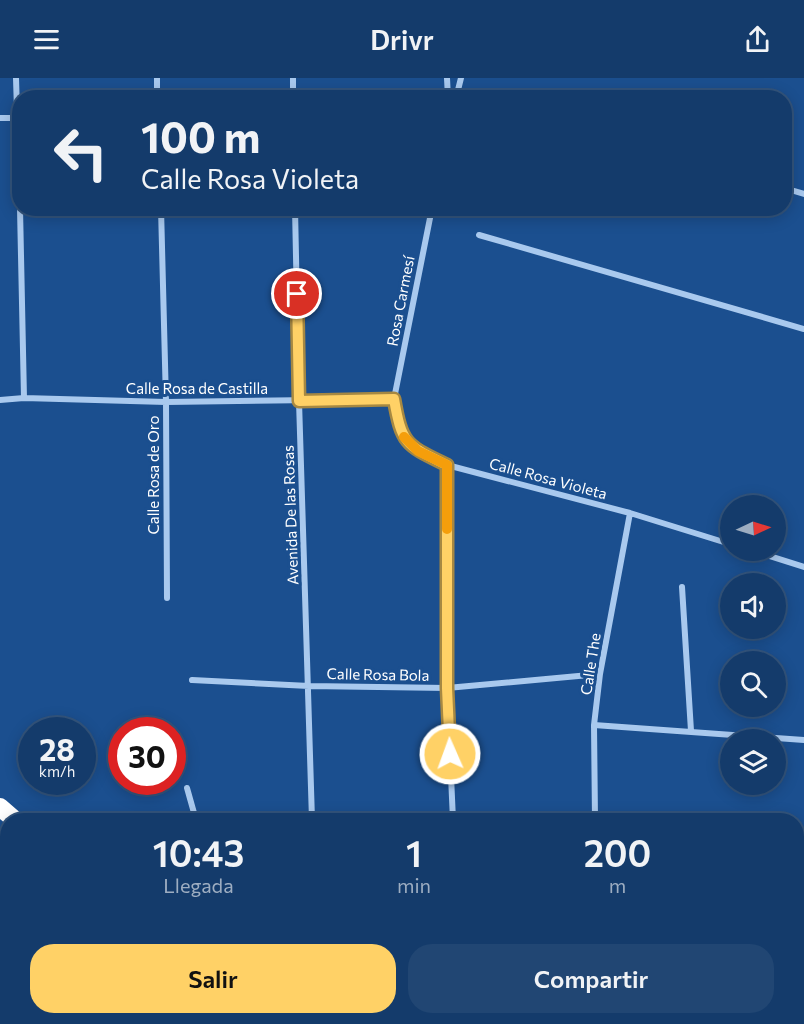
<!DOCTYPE html>
<html lang="es">
<meta charset="utf-8">
<style>
:root{--surface:#143b6b;--page:#214673;--text:#f1f3f6;--muted:#9dadc1;--line:#33557e;--accent:#ffd166}
body{margin:0;font-family:Commissioner,sans-serif;background:var(--page);color:var(--text);height:100vh;display:flex;flex-direction:column;font-size:22px;white-space:nowrap}
*{box-sizing:border-box;margin:0}
p{font-size:20px;color:var(--muted)}
.icon{flex:none;width:33px;height:33px;fill:none;stroke:currentColor;stroke-width:2;stroke-linecap:round;stroke-linejoin:round}
.map{position:relative;flex:1;overflow:hidden}
.side{position:absolute;left:0px;top:735px;width:804px;height:212px;display:flex;flex-direction:column;background:var(--surface);border-radius:24px 24px 0 0;box-shadow:0 3px 15px #0003,0 0 0 2px var(--line)}
.side>*{flex:none}
.banner{position:absolute;left:12px;top:12px;width:780px;height:126px;border-radius:24px;box-shadow:0 3px 15px #0003,0 0 0 2px var(--line);background:#143b6b;color:var(--text);overflow:hidden}
.needle{width:39px;rotate:86deg}
.tools{position:absolute;left:720px;top:417px;display:grid;gap:12px}
.tools a{display:grid;place-items:center;width:66px;height:66px;border-radius:50%;background:var(--surface);box-shadow:0 3px 15px #0003,0 0 0 2px var(--line);font-size:30px}
.speed{position:absolute;left:18px;top:639px;display:flex;gap:12px;font-size:30px;font-weight:700;text-align:center}
.speed>*{display:grid;place-content:center;width:78px;height:78px;border-radius:50%;background:var(--surface);box-shadow:0 3px 15px #0003,0 0 0 2px var(--line);line-height:1}
.speed small{font-size:15px;font-weight:400}
.speed .limit{border:9px solid #d22;background:#fff;color:#111}
.pin{position:absolute;display:grid;place-items:center;width:51px;height:51px;color:#fff;margin:-26px;border:3px solid #fff;border-radius:50%;box-shadow:0 2px 6px #0007}
.me{position:absolute;width:66px;margin:-33px;rotate:358deg;stroke-linejoin:round;filter:drop-shadow(0 0 4px #0008)}
.turn{display:flex;align-items:center;gap:21px;height:126px;padding:0 30px;font-size:27px}
.turn .icon{width:78px;height:78px;stroke-width:2.5}
.turn b{display:block;font-size:42px;line-height:51px}
.eta{display:flex;justify-content:space-evenly;align-items:center;height:102px;text-align:center}
.eta b{font-size:36px;font-weight:600;line-height:42px}
.button{display:flex;gap:12px;margin-top:auto;padding:12px 30px}
.button a{flex:1;height:69px;border-radius:24px;background:var(--accent);color:#111;font-size:24px;font-weight:600;line-height:69px;text-align:center}
.button a+a{background:var(--page);color:var(--text)}
header{display:flex;justify-content:space-between;align-items:center;height:78px;padding:0 30px;background:var(--surface);font-size:27px;font-weight:600}
.map>svg:first-child{display:block}
</style>
<header><svg class="icon" aria-label="menu" viewBox="0 0 24 24"><path d="M4 6h16M4 12h16M4 18h16"/></svg>Drivr<svg class="icon" aria-label="share" viewBox="0 0 24 24"><path d="M12 15V3M7 8l5-5 5 5M5 13v7h14v-7"/></svg></header>
<div class="map">
<svg width="804" height="946" viewBox="0 0 804 946">
<rect width="100%" height="100%" fill="#1b4f8f"/>
<g fill="none" stroke-linecap="round" stroke-linejoin="round">
<path stroke="#a9c9ee" stroke-width="6" d="M 16,0 L 20,130
M 157,0 L 157,20
M 293,0 L 293,20
M 447,0 L 448,20
M 456,20 L 461,0
M 0,40 L 20,40
M 784,110 L 804,116
M 20,130 L 24,320
M 161,130 L 166,324 L 167,520
M 295,130 L 299,323 L 312,742
M 432,130 L 394,321 L 400,351 L 407,363 L 418,373 L 447,387 L 630,435 L 730,466
M 479,157 L 804,251
M 0,322 L 24,320 L 166,324 L 394,321
M 447,387 L 447,610 L 453,742
M 751,472 L 804,489
M 682,509 L 691,653
M 192,602 L 309,608 L 447,610 L 600,596
M 594,647 L 804,662
M 187,710 L 196,742
M 595,742 L 594,647 L 600,596 L 630,435
M 796,840 L 804,839
M 0,912 L 8,919
M 27,939 L 34,946
M 319,939 L 320,946
M 461,939 L 461,946
M 729,939 L 730,946
M 596,946 L 596,939"/>
<path stroke="#fff" stroke-width="18" d="M 0,729 L 15,742
M 0,778 L 8,785
M 176,939 L 184,946
M 239,939 L 247,946"/>
</g>
<g fill="none" stroke-linecap="round" stroke-linejoin="round">
<g stroke="#a68842" stroke-width="15">
<path id="route" d="M 297,216 L 299,323 L 394,321 C 402,367 406,367 447,387 L 447,610 L 450,676"/>
</g>
<use href="#route" stroke="#ffd166" stroke-width="10"/>
<path stroke="#f59e0b" stroke-width="10" d="M 404,359 L 418,373 L 447,387 L 447,451"/>
</g>
<g text-anchor="middle" stroke-width="6" stroke-linejoin="round" paint-order="stroke">
<g font-size="15" fill="#fff" stroke="#1b4f8f">
<text transform="translate(401 223) rotate(-79)" y="5">Rosa Carmesí</text>
<text x="197" y="316">Calle Rosa de Castilla</text>
<text transform="translate(154 397) rotate(-90)" y="5">Calle Rosa de Oro</text>
<text transform="translate(548 401) rotate(15)" y="5">Calle Rosa Violeta</text>
<text transform="translate(291 437) rotate(-92)" y="5">Avenida De las Rosas</text>
<text transform="translate(591 586) rotate(-81)" y="5">Calle The</text>
<text transform="translate(378 597) rotate(1)" y="5">Calle Rosa Bola</text>
</g>
</g>
</svg>
<div class="tools">
<a><svg class="needle" viewBox="-14 -14 28 28"><path d="M0-13l5 13h-10z" fill="#e53935"/><path d="M0 13l5-13h-10z" fill="#9dadc1"/></svg></a>
<a><svg class="icon" aria-label="sound" viewBox="0 0 24 24"><path d="M4 9h4l5-4v14l-5-4H4zM17 9q2 3 0 6"/></svg></a>
<a><svg class="icon" aria-label="search" viewBox="0 0 24 24"><circle cx="10" cy="10" r="6"/><path d="M15 15l6 6"/></svg></a>
<a><svg class="icon" aria-label="layers" viewBox="0 0 24 24"><path d="M12 4l9 5-9 5-9-5zM3 14l9 5 9-5"/></svg></a>
</div>
<div class="speed"><div>28<small>km/h</small></div><div class="limit">30</div></div>
<div class="pin" style="left:297px;top:216px;background:#d93025"><svg class="icon" aria-label="arrive" viewBox="0 0 24 24"><path d="M6 21V4h12l-3 4 3 4H6"/></svg></div>
<svg class="me" style="left:450px;top:676px" viewBox="-20 -20 40 40"><circle r="17" fill="#ffd166" stroke="#fff" stroke-width="3"/><path d="M0-11L8 9 0 5-8 9z" fill="#fff"/></svg>
<div class="banner">
<div class="turn"><svg class="icon" aria-label="left" viewBox="0 0 24 24"><path d="M17 20v-9H6M10 6l-5 5 5 5"/></svg><div><b>100 m</b>Calle Rosa Violeta</div></div>
</div>
<section class="side">
<div class="eta">
<div><b>10:43</b><p>Llegada</p></div>
<div><b>1</b><p>min</p></div>
<div><b>200</b><p>m</p></div>
</div>
<div class="button"><a>Salir</a><a>Compartir</a></div>
</section>
</div>
